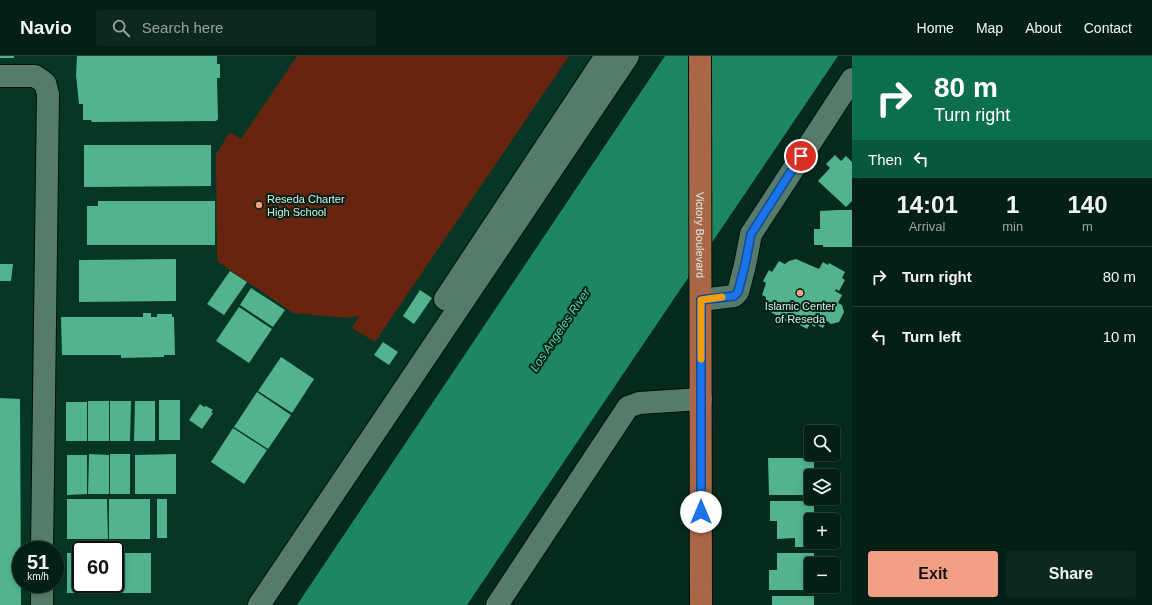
<!DOCTYPE html>
<meta charset="utf-8">
<style>
:root{--surface:#042016;--page:#0d281f;--text:#f1f3f6;--muted:#97a3a1;--line:#253e35;--accent:#f39f86}
body{margin:0;font-family:Arial,sans-serif;background:var(--page);color:var(--text);height:100vh;display:flex;flex-direction:column;font-size:15px;white-space:nowrap}
*{box-sizing:border-box;margin:0}
p{font-size:13px;color:var(--muted)}
.icon{flex:none;width:22px;height:22px;fill:none;stroke:currentColor;stroke-width:2;stroke-linecap:round;stroke-linejoin:round}
.map{position:relative;flex:1;overflow:hidden}
.drawer{display:flex;flex-direction:column;background:var(--surface);width:300px}
.drawer>*{flex:none}
.top-card{background:#0b6e4f;color:#fff;overflow:hidden}
.tools{position:absolute;left:804px;top:369px;display:grid;gap:8px}
.tools a{display:grid;place-items:center;width:36px;height:36px;border-radius:4px;background:var(--surface);box-shadow:0 2px 6px #0003,0 0 0 1px var(--line);font-size:20px}
.speed{position:absolute;left:12px;top:485px;display:flex;gap:8px;font-size:20px;font-weight:700;text-align:center}
.speed>*{display:grid;place-content:center;width:52px;height:52px;border-radius:50%;background:var(--surface);box-shadow:0 2px 6px #0003,0 0 0 1px var(--line);line-height:1}
.speed small{font-size:10px;font-weight:400}
.speed .limit{border:2px solid #111;border-radius:6px;background:#fff;color:#111}
.pin{position:absolute;display:grid;place-items:center;width:34px;height:34px;color:#fff;margin:-17px;border:2px solid #fff;border-radius:50%;box-shadow:0 1px 4px #0007}
.me{position:absolute;width:44px;margin:-22px;rotate:0deg;stroke-linejoin:round;filter:drop-shadow(0 0 3px #0008)}
.turn{display:flex;align-items:center;gap:14px;height:84px;padding:0 16px;font-size:18px}
.turn .icon{width:52px;height:52px;stroke-width:2.5}
.turn b{display:block;font-size:28px;line-height:34px}
.then{display:flex;align-items:center;height:38px;padding:0 16px;background:#0003;gap:8px;font-size:15px}
.eta{display:flex;justify-content:space-evenly;align-items:center;height:68px;text-align:center}
.eta b{font-size:24px;font-weight:700;line-height:28px}
.cta{display:flex;gap:8px;margin-top:auto;padding:8px 16px}
.cta a{flex:1;height:46px;border-radius:4px;background:var(--accent);color:#111;font-size:16px;font-weight:700;line-height:46px;text-align:center}
.cta a+a{background:var(--page);color:var(--text)}
ul{padding:0;list-style:none}
li{display:flex;align-items:center;gap:12px;height:60px;padding:0 16px;border-top:1px solid var(--line)}
li div{flex:1}
li b{display:block;font-size:15px}
li em{font-style:normal}
header{display:flex;align-items:center;gap:24px;box-sizing:border-box;height:56px;padding:0 20px;background:var(--surface);border-bottom:1px solid var(--line)}
header strong{font-size:19px}
nav{display:flex;gap:22px;margin-inline-start:auto;font-size:14px}
.search{width:280px;height:36px;background:var(--page);display:flex;align-items:center;gap:10px;box-sizing:border-box;padding:0 14px;border-radius:4px;color:var(--muted);font-size:15px}
main{display:flex;flex:1;min-height:0}
.map>svg:first-child{display:block}
</style>
<header>
<strong>Navio</strong>
<div class="search"><svg class="icon" aria-label="search" viewBox="0 0 24 24"><circle cx="10" cy="10" r="6"/><path d="M15 15l6 6"/></svg>Search here</div>
<nav><a>Home</a><a>Map</a><a>About</a><a>Contact</a></nav>
</header>
<main>
<div class="map">
<svg width="852" height="549" viewBox="0 0 852 549">
<rect width="100%" height="100%" fill="#062b1e"/>
<path fill="#053626" fill-rule="evenodd" d="M 0,0 L 619,0 L 247,549 L 0,549 ZM 21,494 L 55,494 L 55,528 L 21,528 ZM 81,494 L 115,494 L 115,528 L 81,528 Z"/>
<path fill="#67240f" d="M 297,0 L 569,0 L 375,286 L 352,272 L 359,260 L 347,262 L 293,257 L 217,205 L 216,98 L 230,76 L 241,83 Z"/>
<path fill="#1d8764" d="M 665,0 L 838,0 L 467,549 L 297,549 Z"/>
<path fill="#52b38e" d="M 0,0 L 14,0 L 14,2 L 0,2 Z
M 77,0 L 217,0 L 217,8 L 220,8 L 220,22 L 217,22 L 218,63 L 216,65 L 92,66 L 91,64 L 83,64 L 83,48 L 79,48 L 76,19 Z
M 84,89 L 211,89 L 211,130 L 84,131 Z
M 835,99 L 841,105 L 846,100 L 852,106 L 852,145 L 846,151 L 818,125 L 830,112 L 826,108 Z
M 98,145 L 215,145 L 215,189 L 87,189 L 87,150 L 98,150 Z
M 837,154 L 852,154 L 852,191 L 823,191 L 823,189 L 814,189 L 814,173 L 820,173 L 820,155 Z
M 176,203 L 176,245 L 79,246 L 79,204 Z
M 796,203 L 819,213 L 823,206 L 828,209 L 829,207 L 845,216 L 842,222 L 845,224 L 839,235 L 836,233 L 835,235 L 842,239 L 838,247 L 842,249 L 844,256 L 839,266 L 831,268 L 827,265 L 823,272 L 816,268 L 815,271 L 810,268 L 807,273 L 791,264 L 789,267 L 769,255 L 766,248 L 766,241 L 762,239 L 766,227 L 763,225 L 769,214 L 772,216 L 779,205 L 785,208 L 789,205 Z
M 0,208 L 13,208 L 11,225 L 0,225 Z
M 230,215 L 247,226 L 224,259 L 207,248 Z
M 251,232 L 285,254 L 273,271 L 240,249 Z
M 420,234 L 432,242 L 414,268 L 403,260 Z
M 239,251 L 272,273 L 249,307 L 216,285 Z
M 143,257 L 151,257 L 151,261 L 157,261 L 157,258 L 172,258 L 172,261 L 174,261 L 175,299 L 164,299 L 164,301 L 121,302 L 121,299 L 62,299 L 61,261 L 143,261 Z
M 383,286 L 398,296 L 389,309 L 374,299 Z
M 281,301 L 314,323 L 292,357 L 258,335 Z
M 257,336 L 291,359 L 268,393 L 234,371 Z
M 0,342 L 20,343 L 21,549 L 0,549 Z
M 159,344 L 180,344 L 180,384 L 159,384 Z
M 88,345 L 109,345 L 109,385 L 88,385 Z
M 110,345 L 131,345 L 130,385 L 110,385 Z
M 135,345 L 155,345 L 155,385 L 134,385 Z
M 66,346 L 87,346 L 87,385 L 66,385 Z
M 200,348 L 204,351 L 206,350 L 213,354 L 211,356 L 213,357 L 202,373 L 189,364 Z
M 233,372 L 267,394 L 244,428 L 211,406 Z
M 89,398 L 109,399 L 109,438 L 88,438 Z
M 110,398 L 130,398 L 130,438 L 110,438 Z
M 176,398 L 176,438 L 135,438 L 135,399 Z
M 67,399 L 87,399 L 87,438 L 67,439 Z
M 768,402 L 814,402 L 814,420 L 811,420 L 811,439 L 769,439 Z
M 67,443 L 107,443 L 108,483 L 67,483 Z
M 109,443 L 150,443 L 150,483 L 109,483 Z
M 157,443 L 167,443 L 167,482 L 157,482 Z
M 770,445 L 814,445 L 814,464 L 811,464 L 811,486 L 815,486 L 815,491 L 795,491 L 795,482 L 777,483 L 777,465 L 770,465 Z
M 67,497 L 81,497 L 81,528 L 108,528 L 108,537 L 67,537 Z
M 115,497 L 151,497 L 151,537 L 109,537 L 109,528 L 115,528 Z
M 777,497 L 814,497 L 814,508 L 811,508 L 811,530 L 814,530 L 814,534 L 769,534 L 769,514 L 777,514 Z
M 772,540 L 814,540 L 814,549 L 772,549 Z"/>
<g fill="none" stroke-linecap="round" stroke-linejoin="round">
<g stroke="#001209" stroke-width="24">
<path id="minor" d="M 0,20 L 35,20 L 45,27 L 48,38 L 42,494
M 445,243 L 606,0
M 701,244 L 734,240 L 738,236 L 745,209 L 751,178 L 852,23
M 42,549 L 42,528
M 259,549 L 628,0
M 497,549 L 628,351 L 639,347 L 701,343"/>
</g>
<g stroke="#001209" stroke-width="24">
<g id="major">
<path id="s1" d="M 700,0 L 701,549"/>
</g>
</g>
<use href="#minor" stroke="#577b6b" stroke-width="22"/>
<use href="#major" stroke="#aa6747" stroke-width="22"/>
</g>
<g fill="none" stroke-linecap="round" stroke-linejoin="round">
<g stroke="#114b97" stroke-width="10">
<path id="route" d="M 701,456 L 701,244 L 734,240 L 738,236 L 745,209 L 751,178 L 801,100"/>
</g>
<use href="#route" stroke="#1a73e8" stroke-width="7"/>
<path stroke="#f59e0b" stroke-width="7" d="M 701,303 L 701,244 L 722,241"/>
</g>
<g fill="#f39f86" stroke="#002115" stroke-width="1.5">
<circle cx="259" cy="149" r="4"/>
<circle cx="800" cy="237" r="4"/>
</g>
<g text-anchor="middle" stroke-width="4" stroke-linejoin="round" paint-order="stroke">
<g font-size="11" fill="#dbeee5" stroke="#002115" text-anchor="start">
<text x="267" y="147">Reseda Charter<tspan x="267" dy="13">High School</tspan></text>
<text x="800" y="254" text-anchor="middle">Islamic Center<tspan x="800" dy="13">of Reseda</tspan></text>
</g>
<g font-size="11" fill="#dbeee5" stroke="#002115">
<text dy="4" stroke="none"><textPath href="#s1" startOffset="179">Victory Boulevard</textPath></text>
</g>
<g font-size="12" font-style="italic" fill="#55dbaa" stroke="#002115">
<text transform="translate(560 274) rotate(-56)" y="4">Los Angeles River</text>
</g>
</g>
</svg>
<div class="tools">
<a><svg class="icon" aria-label="search" viewBox="0 0 24 24"><circle cx="10" cy="10" r="6"/><path d="M15 15l6 6"/></svg></a>
<a><svg class="icon" aria-label="layers" viewBox="0 0 24 24"><path d="M12 4l9 5-9 5-9-5zM3 14l9 5 9-5"/></svg></a>
<a>+</a>
<a>−</a>
</div>
<div class="speed"><div>51<small>km/h</small></div><div class="limit">60</div></div>
<div class="pin" style="left:801px;top:100px;background:#d93025"><svg class="icon" aria-label="arrive" viewBox="0 0 24 24"><path d="M6 21V4h12l-3 4 3 4H6"/></svg></div>
<svg class="me" style="left:701px;top:456px" viewBox="-20 -20 40 40"><circle r="19" fill="#fff"/><path d="M0-13L10 11 0 6-10 11z" fill="#1a73e8"/></svg>
</div>
<section class="drawer">
<div class="top-card">
<div class="turn"><svg class="icon" aria-label="right" viewBox="0 0 24 24"><path d="M7 20v-9h11M14 6l5 5-5 5"/></svg><div><b>80 m</b>Turn right</div></div>
<div class="then">Then<svg class="icon" aria-label="left" viewBox="0 0 24 24"><path d="M17 20v-9H6M10 6l-5 5 5 5"/></svg></div>
</div>
<div class="eta">
<div><b>14:01</b><p>Arrival</p></div>
<div><b>1</b><p>min</p></div>
<div><b>140</b><p>m</p></div>
</div>
<ul>
<li><svg class="icon" aria-label="right" viewBox="0 0 24 24"><path d="M7 20v-9h11M14 6l5 5-5 5"/></svg><div><b>Turn right</b></div><em>80 m</em></li>
<li><svg class="icon" aria-label="left" viewBox="0 0 24 24"><path d="M17 20v-9H6M10 6l-5 5 5 5"/></svg><div><b>Turn left</b></div><em>10 m</em></li>
</ul>
<div class="cta"><a>Exit</a><a>Share</a></div>
</section>
</main>
